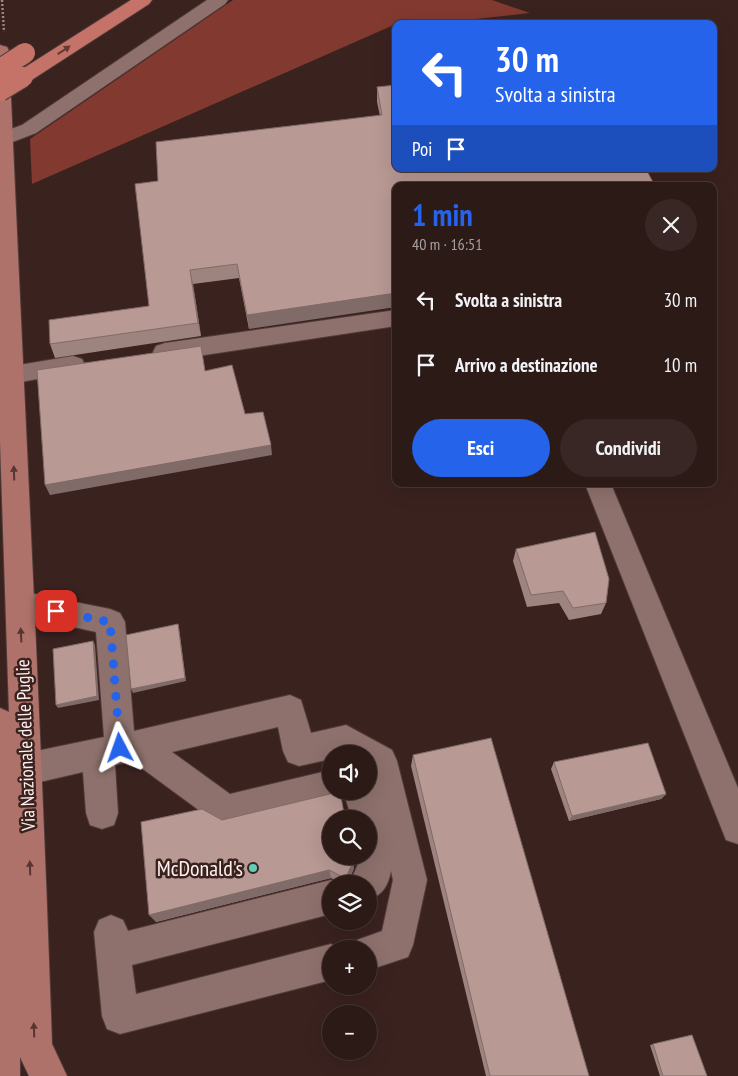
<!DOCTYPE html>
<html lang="it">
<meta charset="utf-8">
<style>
:root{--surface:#2c1a17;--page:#382724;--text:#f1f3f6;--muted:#a6a1a1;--line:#483836;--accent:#2563eb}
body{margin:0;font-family:"PT Sans Narrow",sans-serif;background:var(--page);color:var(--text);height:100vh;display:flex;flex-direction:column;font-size:19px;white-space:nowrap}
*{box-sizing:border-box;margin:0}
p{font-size:16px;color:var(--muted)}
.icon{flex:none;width:28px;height:28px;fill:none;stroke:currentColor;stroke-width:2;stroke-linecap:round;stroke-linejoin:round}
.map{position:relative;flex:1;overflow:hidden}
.details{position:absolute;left:392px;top:182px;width:325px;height:305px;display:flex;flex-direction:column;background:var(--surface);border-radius:10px;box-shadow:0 5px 20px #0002,0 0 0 1px var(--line)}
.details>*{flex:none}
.top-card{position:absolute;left:392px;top:20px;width:325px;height:152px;border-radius:10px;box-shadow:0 5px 20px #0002,0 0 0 1px var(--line);background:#2563eb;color:#fff;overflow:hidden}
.buttons{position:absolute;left:322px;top:745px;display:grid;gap:10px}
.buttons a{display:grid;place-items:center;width:55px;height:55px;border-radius:50%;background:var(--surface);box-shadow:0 5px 20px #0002,0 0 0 1px var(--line);font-size:25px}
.pin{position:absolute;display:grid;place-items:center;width:42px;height:42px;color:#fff;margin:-21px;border-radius:10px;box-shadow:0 2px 8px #0006}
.me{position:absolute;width:55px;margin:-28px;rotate:356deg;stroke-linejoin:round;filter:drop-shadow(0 0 4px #0008)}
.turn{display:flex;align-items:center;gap:18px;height:105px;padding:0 20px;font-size:22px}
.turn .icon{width:65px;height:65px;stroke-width:2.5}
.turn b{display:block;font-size:35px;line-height:42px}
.then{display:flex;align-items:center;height:48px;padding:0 20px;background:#0003;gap:10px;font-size:19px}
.round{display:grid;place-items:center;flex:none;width:52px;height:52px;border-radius:26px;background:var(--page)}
.head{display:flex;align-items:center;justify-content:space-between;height:85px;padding:0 20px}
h1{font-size:30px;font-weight:700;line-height:38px;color:var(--accent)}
.cta{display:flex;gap:10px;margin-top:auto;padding:10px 20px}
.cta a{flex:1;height:58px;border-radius:30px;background:var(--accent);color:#fff;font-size:20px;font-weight:700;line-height:58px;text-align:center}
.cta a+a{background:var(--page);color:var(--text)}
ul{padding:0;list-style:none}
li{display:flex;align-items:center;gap:15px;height:65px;padding:0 20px}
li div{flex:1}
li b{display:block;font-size:19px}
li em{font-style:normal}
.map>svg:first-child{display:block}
</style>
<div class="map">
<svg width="738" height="1076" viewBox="0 0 738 1076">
<rect width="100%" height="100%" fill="#3a221f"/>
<path fill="#823930" d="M 233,0 L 492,0 L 530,13 L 431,24 L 413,24 L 408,20 L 396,24 L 32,184 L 30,139 Z"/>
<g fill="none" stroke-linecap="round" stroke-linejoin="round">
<g stroke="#513d3b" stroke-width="2">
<path id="minor" d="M 207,0 L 228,0 L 225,4 L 36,133 L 10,143 L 0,144 L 0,133 L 22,125 Z
M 396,310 L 396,326 L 165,361 L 156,358 L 153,352 L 156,346 L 165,343 Z
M 73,356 L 82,359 L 85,365 L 82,371 L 10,384 L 1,382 L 1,368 Z
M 585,484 L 611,484 L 738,788 L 738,844 L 726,840 Z
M 20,591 L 110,609 L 120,613 L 125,622 L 134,731 L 290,695 L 301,700 L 311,733 L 346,725 L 392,750 L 397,761 L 427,880 L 413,945 L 408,957 L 369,970 L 369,949 L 353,949 L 357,940 L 382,931 L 393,880 L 391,871 C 388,886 383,894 369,900 L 369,884 L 349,884 C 353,874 358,867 360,856 L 369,856 L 369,819 L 352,819 L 344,794 L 342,797 L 331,802 L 226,827 L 215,822 L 132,761 L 115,765 L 118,813 L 114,825 L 102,829 L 90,825 L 86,813 L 83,772 L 27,785 L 16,780 L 11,769 L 16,758 L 27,753 L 104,737 L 96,632 L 10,613 L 6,604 L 10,595 ZM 278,727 L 283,751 L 288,762 L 299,766 L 331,759 L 331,754 L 369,754 L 369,791 L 331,791 L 331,770 L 230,794 L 172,752 Z
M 331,880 L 340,884 L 331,884 L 331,914 L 132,965 L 136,994 L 331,944 L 342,949 L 331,949 L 331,980 L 120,1034 L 107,1029 L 102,1016 L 94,932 L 99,920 L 111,915 L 123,920 L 128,931 Z"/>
</g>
<g stroke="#513d3b" stroke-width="2">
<path id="major" d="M 0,45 L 7,47 L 9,51 C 23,382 41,713 52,1044 L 67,1076 L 29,1076 L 20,1057 L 20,1076 L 0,1076 L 0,708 L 9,712 L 0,441 Z"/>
</g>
<g stroke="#513d3b" stroke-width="2">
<path id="highway" d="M 131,0 L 152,0 L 149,4 L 30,81 L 23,83 L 16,81 L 13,77 L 16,73 Z"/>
</g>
<path stroke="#9a8785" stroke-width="2.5" stroke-dasharray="2 2" stroke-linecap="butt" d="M 2,0 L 4,32"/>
<use href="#minor" fill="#8e716c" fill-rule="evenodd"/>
<use href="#major" fill="#af726a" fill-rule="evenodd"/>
<use href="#highway" fill="#c57368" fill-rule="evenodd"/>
<g stroke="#513d3b" stroke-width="22" stroke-linecap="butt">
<path id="highway-bridge" d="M 0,69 L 25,53
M 0,91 L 23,77"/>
</g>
<use href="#highway-bridge" stroke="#c57368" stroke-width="20"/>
</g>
<path fill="#9e847f" d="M 377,87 L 396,169 L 249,329 L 239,278 L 193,284 L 201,336 L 55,358 L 50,344 L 149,306 L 158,181 L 380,116 L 377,102 Z
M 516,549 L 606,603 L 601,614 L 569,620 L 559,603 L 527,607 L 513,561 Z
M 413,755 L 589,1076 L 486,1076 L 411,766 Z
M 554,762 L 666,794 L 661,799 L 569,821 L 551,769 Z
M 222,820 L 354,860 L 354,868 L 348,883 L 341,884 L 331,878 L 156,922 Z
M 692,1035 L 707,1076 L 660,1076 L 650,1045 Z"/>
<path fill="#816b68" d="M 190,270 L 193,284 L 201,336 L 198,323 Z
M 396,293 L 396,307 L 249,329 L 247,315 Z
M 271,445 L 272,455 L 50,495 L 45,485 Z
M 178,624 L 179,628 L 186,681 L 133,693 L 131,689 Z
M 93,641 L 95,645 L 99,700 L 58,708 L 56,705 Z
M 666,794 L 661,799 L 569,821 L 572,816 Z
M 354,860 L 354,868 L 348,883 L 342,884 L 341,876 Z
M 329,870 L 331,878 L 156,922 L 149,915 Z"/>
<path fill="#b89994" stroke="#816b68" d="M 396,85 L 396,169 L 646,169 L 655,186 L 396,186 L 396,293 L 247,315 L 237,264 L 190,270 L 198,323 L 50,344 L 49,320 L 149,306 L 135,184 L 158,181 L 156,142 L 382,115 L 377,87 Z
M 201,346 L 205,371 L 232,365 L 245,414 L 263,412 L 271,445 L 45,485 L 37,370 Z
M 595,532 L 609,579 L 606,603 L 573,608 L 563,591 L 531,595 L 516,549 Z
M 178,624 L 185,678 L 131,689 L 126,635 Z
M 93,641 L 97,696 L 56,705 L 53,649 Z
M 491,738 L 589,1076 L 490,1076 L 413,755 Z
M 648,743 L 666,794 L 572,816 L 554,762 Z
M 336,791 L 340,791 L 345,819 L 331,819 L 331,856 L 353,856 L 354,860 L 347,875 L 341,876 L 329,870 L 149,915 L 141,822 L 202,809 L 222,820 L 330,794 Z
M 692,1035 L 707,1076 L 663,1076 L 653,1044 Z"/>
<defs><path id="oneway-solid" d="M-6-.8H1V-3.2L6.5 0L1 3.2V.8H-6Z" transform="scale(1.25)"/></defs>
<use fill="#643a35" href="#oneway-solid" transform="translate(64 50) rotate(-33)"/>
<g fill="#573632">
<use href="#oneway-solid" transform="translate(14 473) rotate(-92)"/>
<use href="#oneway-solid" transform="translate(21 635) rotate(-93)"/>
<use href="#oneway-solid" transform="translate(30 868) rotate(-92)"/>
<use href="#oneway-solid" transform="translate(34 1030) rotate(-92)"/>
</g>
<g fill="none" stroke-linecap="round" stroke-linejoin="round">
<path stroke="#2563eb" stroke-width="9" stroke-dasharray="0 16.2" d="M 56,611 L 110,622 L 120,748"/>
</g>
<circle fill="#5eceb8" stroke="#3a221f" stroke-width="2" cx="253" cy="868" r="5"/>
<g text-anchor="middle" stroke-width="5" stroke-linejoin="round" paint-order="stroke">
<g font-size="19" fill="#fef0ee" stroke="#3a221f">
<text transform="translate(25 745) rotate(-92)" y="7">Via Nazionale delle Puglie</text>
</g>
<g font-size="22" fill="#fef0ee" stroke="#3a221f" text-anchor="end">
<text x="243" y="876">McDonald's</text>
</g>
</g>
</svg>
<div class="buttons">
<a><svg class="icon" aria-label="sound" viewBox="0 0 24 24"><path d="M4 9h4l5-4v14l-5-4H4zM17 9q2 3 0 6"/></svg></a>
<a><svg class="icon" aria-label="search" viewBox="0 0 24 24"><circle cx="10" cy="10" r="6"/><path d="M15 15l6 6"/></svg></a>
<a><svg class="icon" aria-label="layers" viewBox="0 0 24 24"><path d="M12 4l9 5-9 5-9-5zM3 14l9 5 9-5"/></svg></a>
<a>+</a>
<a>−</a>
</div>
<div class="pin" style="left:56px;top:611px;background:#d93025"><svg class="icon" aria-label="arrive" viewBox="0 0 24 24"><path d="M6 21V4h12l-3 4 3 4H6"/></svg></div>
<svg class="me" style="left:120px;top:748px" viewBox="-20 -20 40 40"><path d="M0-17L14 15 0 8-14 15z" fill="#2563eb" stroke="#fff" stroke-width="4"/></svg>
<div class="top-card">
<div class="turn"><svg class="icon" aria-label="left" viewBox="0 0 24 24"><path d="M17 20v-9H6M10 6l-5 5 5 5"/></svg><div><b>30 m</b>Svolta a sinistra</div></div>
<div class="then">Poi<svg class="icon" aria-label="arrive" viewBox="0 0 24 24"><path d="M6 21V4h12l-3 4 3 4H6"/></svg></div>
</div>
<section class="details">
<div class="head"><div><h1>1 min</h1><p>40 m · 16:51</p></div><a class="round"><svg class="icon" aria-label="close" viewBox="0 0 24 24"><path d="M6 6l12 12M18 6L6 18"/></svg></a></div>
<ul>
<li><svg class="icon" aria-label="left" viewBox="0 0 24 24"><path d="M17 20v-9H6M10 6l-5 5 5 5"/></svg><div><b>Svolta a sinistra</b></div><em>30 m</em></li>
<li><svg class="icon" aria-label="arrive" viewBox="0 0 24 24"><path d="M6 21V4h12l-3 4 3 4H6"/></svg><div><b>Arrivo a destinazione</b></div><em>10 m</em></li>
</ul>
<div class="cta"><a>Esci</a><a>Condividi</a></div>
</section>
</div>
